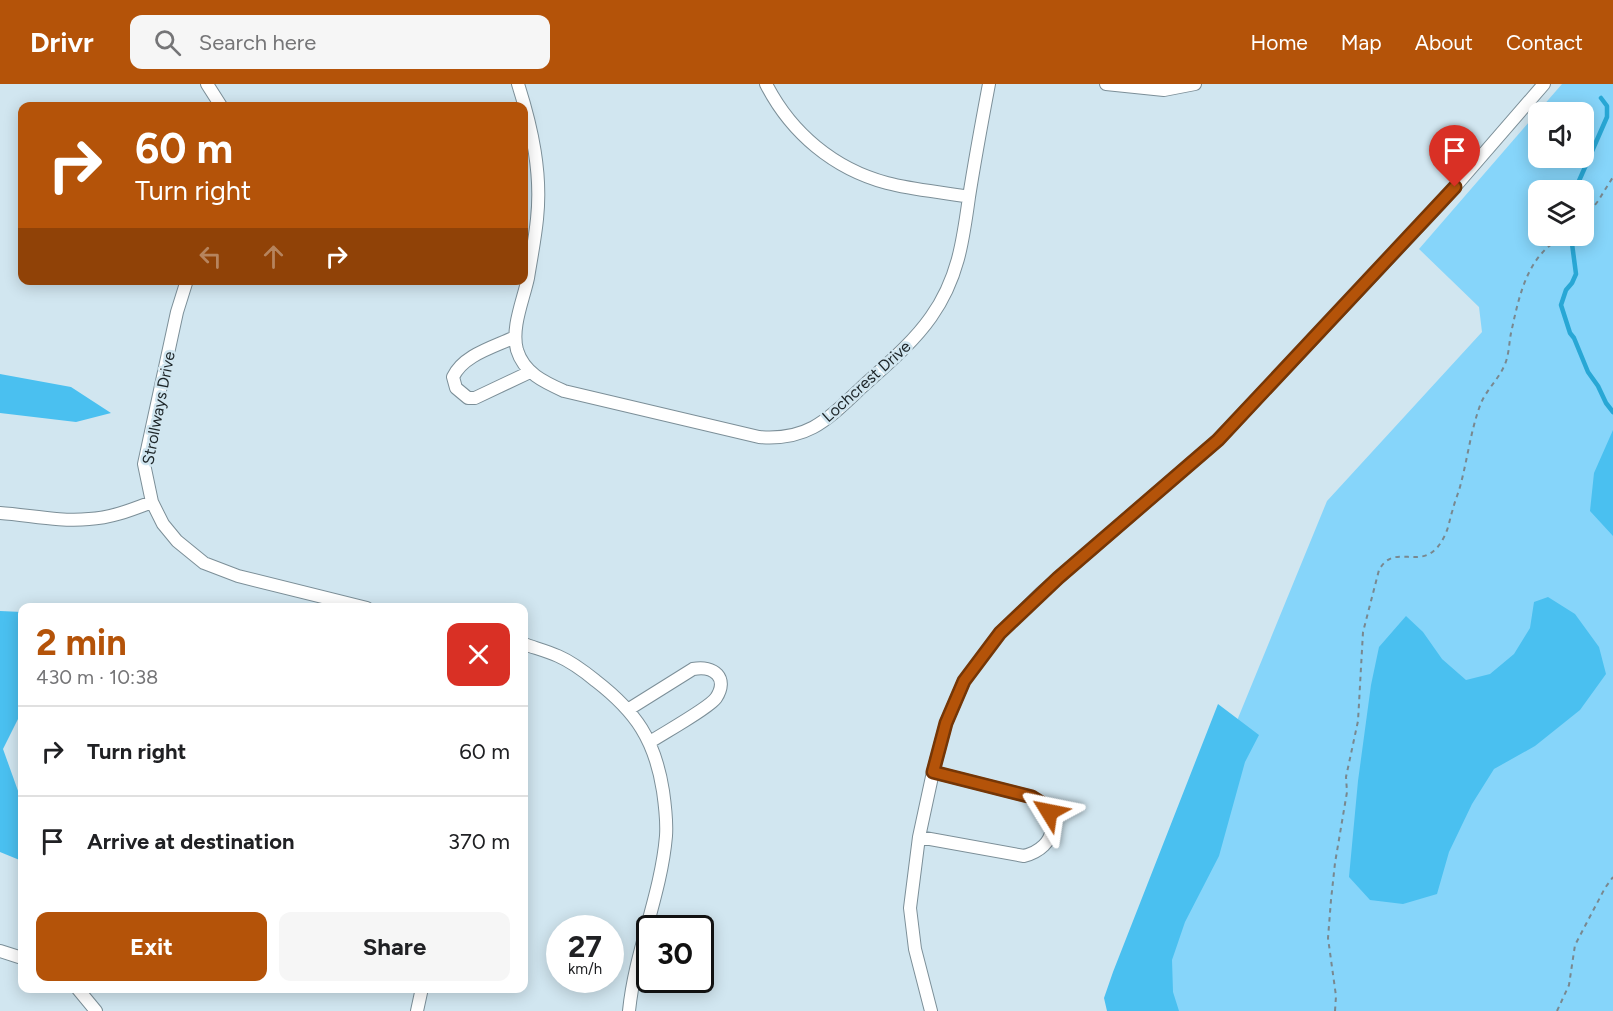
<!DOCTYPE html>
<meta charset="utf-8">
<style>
:root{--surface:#fff;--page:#f6f6f6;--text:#202124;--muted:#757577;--line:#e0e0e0;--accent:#b45309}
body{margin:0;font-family:Figtree,sans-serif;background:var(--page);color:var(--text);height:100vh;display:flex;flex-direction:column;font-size:22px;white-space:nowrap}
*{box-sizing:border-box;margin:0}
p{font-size:20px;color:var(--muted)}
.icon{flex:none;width:33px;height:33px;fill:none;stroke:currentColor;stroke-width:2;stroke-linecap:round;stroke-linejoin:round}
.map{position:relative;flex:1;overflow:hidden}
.side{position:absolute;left:18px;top:519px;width:510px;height:390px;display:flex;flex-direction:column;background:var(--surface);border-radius:12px;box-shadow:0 3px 15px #0003}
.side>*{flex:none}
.banner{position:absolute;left:18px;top:18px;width:510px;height:183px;border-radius:12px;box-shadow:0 3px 15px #0003;background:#b45309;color:#fff;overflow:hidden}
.buttons{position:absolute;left:1528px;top:18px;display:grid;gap:12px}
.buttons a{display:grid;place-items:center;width:66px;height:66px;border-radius:12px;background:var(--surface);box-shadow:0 3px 15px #0003;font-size:30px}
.speed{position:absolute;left:546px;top:831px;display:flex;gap:12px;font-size:30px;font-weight:700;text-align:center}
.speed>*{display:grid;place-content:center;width:78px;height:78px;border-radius:50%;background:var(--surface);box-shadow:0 3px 15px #0003;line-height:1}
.speed small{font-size:15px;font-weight:400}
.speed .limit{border:3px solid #111;border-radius:9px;background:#fff;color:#111}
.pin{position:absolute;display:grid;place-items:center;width:51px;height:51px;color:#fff;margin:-62px -26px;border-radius:50% 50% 50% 0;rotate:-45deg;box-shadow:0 0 6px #0007}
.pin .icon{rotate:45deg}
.me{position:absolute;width:66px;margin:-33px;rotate:305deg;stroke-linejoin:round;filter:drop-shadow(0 0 4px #0008)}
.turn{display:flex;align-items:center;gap:21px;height:126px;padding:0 18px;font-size:27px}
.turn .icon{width:78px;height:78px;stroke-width:2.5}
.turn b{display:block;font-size:42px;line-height:51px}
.lanes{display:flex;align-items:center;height:57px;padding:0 18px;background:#0003;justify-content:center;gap:30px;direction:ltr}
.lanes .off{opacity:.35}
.round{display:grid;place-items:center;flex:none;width:63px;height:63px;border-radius:12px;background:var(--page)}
.headline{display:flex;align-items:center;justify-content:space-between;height:102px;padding:0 18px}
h1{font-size:36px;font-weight:700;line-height:45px;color:var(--accent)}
.cta{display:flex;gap:12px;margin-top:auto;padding:12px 18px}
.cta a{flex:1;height:69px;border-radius:12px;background:var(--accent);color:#fff;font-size:24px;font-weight:700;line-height:69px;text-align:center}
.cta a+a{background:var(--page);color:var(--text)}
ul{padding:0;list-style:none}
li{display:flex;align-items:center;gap:18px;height:90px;padding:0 18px;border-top:2px solid var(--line)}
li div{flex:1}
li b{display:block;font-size:22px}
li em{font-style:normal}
header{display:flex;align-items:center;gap:36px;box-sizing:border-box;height:84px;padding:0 30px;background:var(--accent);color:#fff}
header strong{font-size:28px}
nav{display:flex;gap:33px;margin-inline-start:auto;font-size:21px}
.search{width:420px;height:54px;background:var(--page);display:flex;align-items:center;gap:15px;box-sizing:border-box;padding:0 21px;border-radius:12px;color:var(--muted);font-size:22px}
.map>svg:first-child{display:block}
</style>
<header>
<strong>Drivr</strong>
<div class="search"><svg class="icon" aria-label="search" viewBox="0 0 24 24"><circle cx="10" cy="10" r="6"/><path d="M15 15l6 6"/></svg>Search here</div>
<nav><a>Home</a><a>Map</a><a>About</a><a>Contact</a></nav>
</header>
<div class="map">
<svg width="1613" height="927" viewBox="0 0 1613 927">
<rect width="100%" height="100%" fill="#d1e6f0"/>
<path fill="#86d5fa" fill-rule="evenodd" d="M 1562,0 L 1613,0 L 1613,927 L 1118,927 L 1327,417 L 1482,248 L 1479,223 L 1419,165 ZM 1539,28 L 1584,28 L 1584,74 L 1539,74 ZM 1539,106 L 1584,106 L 1584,152 L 1539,152 Z"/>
<path fill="#4ac0f0" d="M 0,290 L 71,303 L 111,329 L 76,338 L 0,329 Z
M 1613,346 L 1613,452 L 1590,427 L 1594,389 Z
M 1548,513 L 1575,530 L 1599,563 L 1606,590 L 1580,626 L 1535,662 L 1494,685 L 1472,720 L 1449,768 L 1437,810 L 1403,820 L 1370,816 L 1349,793 L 1358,697 L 1371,601 L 1379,563 L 1406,532 L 1423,548 L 1442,575 L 1466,596 L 1490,590 L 1514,570 L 1530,544 L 1534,518 Z
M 0,527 L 22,528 L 22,627 L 3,665 L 22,718 L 22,777 L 0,768 Z
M 1218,620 L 1259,651 L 1245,678 L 1219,772 L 1185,838 L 1172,876 L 1173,908 L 1179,927 L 1107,927 L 1104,914 L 1113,888 Z"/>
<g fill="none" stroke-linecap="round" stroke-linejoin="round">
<path stroke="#28a7d5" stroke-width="4.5" d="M 1575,106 L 1607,33 L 1607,22 L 1601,14
M 1571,152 L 1576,190 L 1572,199 L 1566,206 L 1561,221 L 1570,249 L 1574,254 L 1588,288 L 1598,302 L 1606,319 L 1613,328"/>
<g stroke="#7c8f98" stroke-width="14">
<path id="street" d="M 207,0 L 221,22
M 518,0 C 532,44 542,89 537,135 C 535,155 531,175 528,194 C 523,217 511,244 517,266 C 524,289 544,298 564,307 L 759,353 C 808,357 827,336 861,304 C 885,282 912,260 931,233 C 958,195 963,157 969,113 C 975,75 982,37 989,0
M 766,0 C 791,49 834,85 887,99 C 914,106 942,108 969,113
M 1106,0 L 1164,6 L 1195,0
M 187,196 L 177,228 L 144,380 L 152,418 L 163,440 L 177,457 L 204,479 L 238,492 L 367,524
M 515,253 C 494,263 463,271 453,293 L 456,304 L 468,314 L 475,314 L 530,288
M 0,429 C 29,431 60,438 89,435 C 111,434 131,426 152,418
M 524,560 C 535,564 547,567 558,572 C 572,578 585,588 596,597 C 636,628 655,656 663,707 C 665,721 667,738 666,752 C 661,811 635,867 629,927
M 629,625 L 693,585 C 714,581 729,594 716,614 C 709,624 662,650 650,658
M 919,753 L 1024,772 C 1058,763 1061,731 1032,713 L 933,688
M 0,867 L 22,874
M 77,904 L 96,927
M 417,927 L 422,904
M 931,927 L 915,865 L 910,824 L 919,753 L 933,688 L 946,639 L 964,597 L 1000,549 L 1042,508 L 1218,356 L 1440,120 L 1544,0"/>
</g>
<path stroke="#79888f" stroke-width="2" stroke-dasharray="4.5 4.5" stroke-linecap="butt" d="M 1584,135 L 1598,117 L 1613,93
M 1335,927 L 1336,912 L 1328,854 L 1331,816 L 1335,779 L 1347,708 L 1346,693 L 1358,637 L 1363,548 L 1379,486 C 1396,455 1425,494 1445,451 C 1449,443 1450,433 1453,425 C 1455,416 1459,408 1461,399 C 1468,372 1471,345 1481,319 C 1487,305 1499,295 1505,280 C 1509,271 1509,259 1511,249 C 1517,222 1523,190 1542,169 C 1548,162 1556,157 1563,152
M 1557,927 L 1569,901 L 1575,861 L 1605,804 L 1613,793"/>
<use href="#street" stroke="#fff" stroke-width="12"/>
</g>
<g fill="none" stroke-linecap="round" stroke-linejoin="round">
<g stroke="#753606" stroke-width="15">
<path id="route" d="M 1049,728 L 1043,720 L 1032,713 L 933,688 L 946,639 L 964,597 L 1000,549 L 1058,494 L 1218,356 L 1455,103"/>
</g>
<use href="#route" stroke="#b45309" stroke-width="10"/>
</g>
<g text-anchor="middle" stroke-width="5" stroke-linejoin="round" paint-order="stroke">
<g font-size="16" fill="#1c2427" stroke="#d1e6f0">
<text transform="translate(866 297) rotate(-42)" y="6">Lochcrest Drive</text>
<text transform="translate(158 324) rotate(-79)" y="6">Strollways Drive</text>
</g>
</g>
</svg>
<div class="buttons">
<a><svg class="icon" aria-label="sound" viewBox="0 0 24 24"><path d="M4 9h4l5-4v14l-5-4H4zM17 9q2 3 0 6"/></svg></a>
<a><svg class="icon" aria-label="layers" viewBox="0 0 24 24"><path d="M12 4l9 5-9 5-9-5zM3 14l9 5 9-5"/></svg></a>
</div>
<div class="speed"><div>27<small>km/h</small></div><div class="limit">30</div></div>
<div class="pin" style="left:1455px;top:103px;background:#d93025"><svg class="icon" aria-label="arrive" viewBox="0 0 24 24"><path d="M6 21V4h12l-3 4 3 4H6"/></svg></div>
<svg class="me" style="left:1049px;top:728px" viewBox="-20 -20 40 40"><path d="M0-17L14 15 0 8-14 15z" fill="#b45309" stroke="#fff" stroke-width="4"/></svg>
<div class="banner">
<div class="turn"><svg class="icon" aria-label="right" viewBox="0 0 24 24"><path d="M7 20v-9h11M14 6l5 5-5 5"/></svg><div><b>60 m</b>Turn right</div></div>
<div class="lanes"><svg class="icon off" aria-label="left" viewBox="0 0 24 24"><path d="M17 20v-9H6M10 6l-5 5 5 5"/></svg><svg class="icon off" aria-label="ahead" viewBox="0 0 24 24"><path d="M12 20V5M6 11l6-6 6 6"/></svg><svg class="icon" aria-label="right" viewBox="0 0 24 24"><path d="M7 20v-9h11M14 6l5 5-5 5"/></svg></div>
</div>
<section class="side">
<div class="headline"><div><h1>2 min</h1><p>430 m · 10:38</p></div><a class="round" style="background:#d93025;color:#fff"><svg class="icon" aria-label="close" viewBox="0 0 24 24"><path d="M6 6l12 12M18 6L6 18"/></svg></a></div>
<ul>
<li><svg class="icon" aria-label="right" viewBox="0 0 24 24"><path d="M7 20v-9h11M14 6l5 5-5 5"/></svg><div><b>Turn right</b></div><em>60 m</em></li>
<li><svg class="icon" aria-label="arrive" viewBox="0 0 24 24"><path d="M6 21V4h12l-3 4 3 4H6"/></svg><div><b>Arrive at destination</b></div><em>370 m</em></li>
</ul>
<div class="cta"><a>Exit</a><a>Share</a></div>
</section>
</div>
